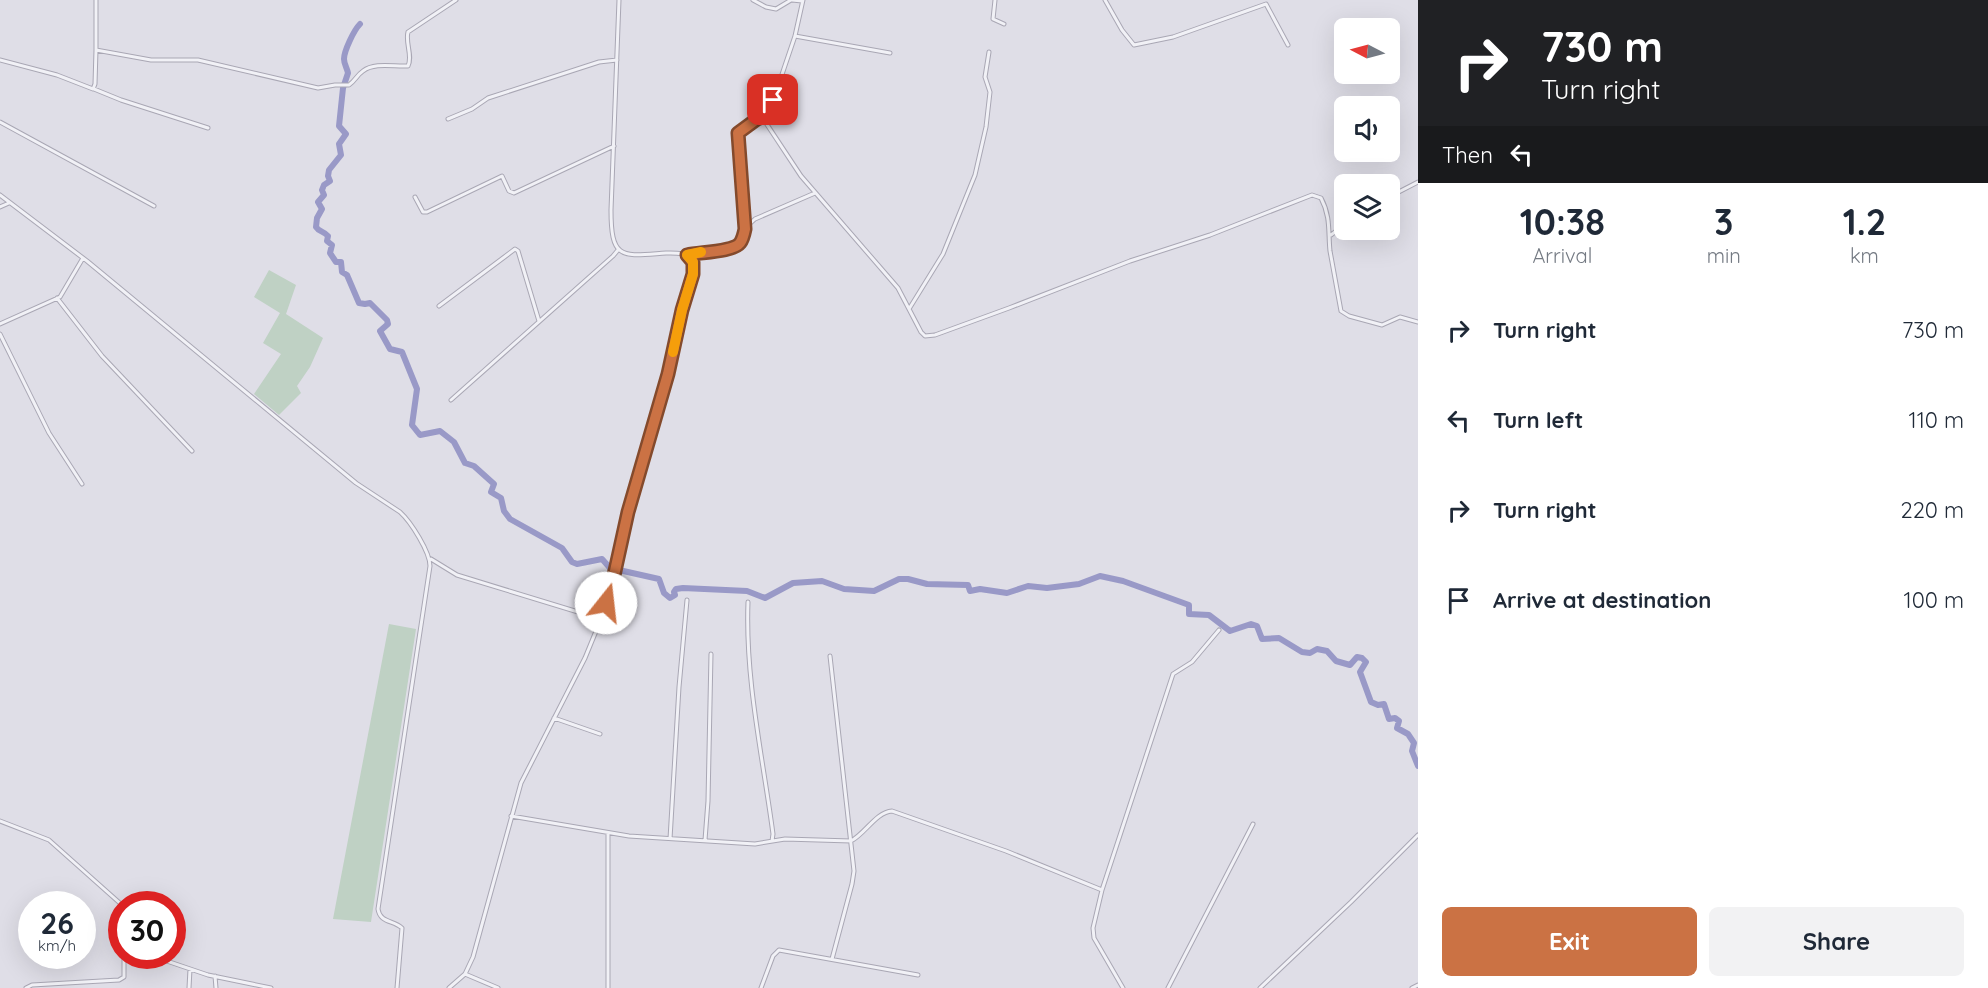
<!DOCTYPE html>
<style>
:root{--surface:#fff;--page:#f2f2f3;--text:#1f2937;--muted:#747a83;--accent:#cb7244}
body{margin:0;font-family:Quicksand,sans-serif;background:var(--page);color:var(--text);height:100vh;display:flex;flex-direction:column;font-size:22px;white-space:nowrap}
*{box-sizing:border-box;margin:0}
p{font-size:20px;color:var(--muted)}
.icon{flex:none;width:33px;height:33px;fill:none;stroke:currentColor;stroke-width:2;stroke-linecap:round;stroke-linejoin:round}
.map{position:relative;flex:1;overflow:hidden}
.side{display:flex;flex-direction:column;background:var(--surface);width:570px}
.side>*{flex:none}
.guide{background:#202124;color:#fff;overflow:hidden}
.needle{width:39px;rotate:276deg}
.controls{position:absolute;left:1334px;top:18px;display:grid;gap:12px}
.controls a{display:grid;place-items:center;width:66px;height:66px;border-radius:9px;background:var(--surface);box-shadow:0 6px 24px #0002;font-size:30px}
.speed{position:absolute;left:18px;top:891px;display:flex;gap:12px;font-size:30px;font-weight:700;text-align:center}
.speed>*{display:grid;place-content:center;width:78px;height:78px;border-radius:50%;background:var(--surface);box-shadow:0 6px 24px #0002;line-height:1}
.speed small{font-size:15px;font-weight:400}
.speed .limit{border:9px solid #d22;background:#fff;color:#111}
.pin{position:absolute;display:grid;place-items:center;width:51px;height:51px;color:#fff;margin:-26px;border-radius:12px;box-shadow:0 3px 9px #0006}
.me{position:absolute;width:66px;margin:-33px;rotate:16deg;stroke-linejoin:round;filter:drop-shadow(0 0 4px #0008)}
.turn{display:flex;align-items:center;gap:21px;height:126px;padding:0 24px;font-size:27px}
.turn .icon{width:78px;height:78px;stroke-width:2.5}
.turn b{display:block;font-size:42px;line-height:51px}
.then{display:flex;align-items:center;height:57px;padding:0 24px;background:#0003;gap:12px;font-size:22px}
.eta{display:flex;justify-content:space-evenly;align-items:center;height:102px;text-align:center}
.eta b{font-size:36px;font-weight:700;line-height:42px}
.cta{display:flex;gap:12px;margin-top:auto;padding:12px 24px}
.cta a{flex:1;height:69px;border-radius:9px;background:var(--accent);color:#fff;font-size:24px;font-weight:700;line-height:69px;text-align:center}
.cta a+a{background:var(--page);color:var(--text)}
ul{padding:0;list-style:none}
li{display:flex;align-items:center;gap:18px;height:90px;padding:0 24px}
li div{flex:1}
li b{display:block;font-size:22px}
li em{font-style:normal}
main{display:flex;flex:1;min-height:0}
.map>svg:first-child{display:block}
</style>
<main>
<div class="map">
<svg width="1418" height="988" viewBox="0 0 1418 988">
<rect width="100%" height="100%" fill="#dfdee7"/>
<path fill="#bfd1c4" d="M 269,270 L 296,285 L 286,314 L 323,338 L 310,367 L 297,386 L 301,393 L 279,415 L 254,394 L 281,354 L 263,343 L 280,313 L 254,297 Z
M 389,624 L 416,629 L 371,922 L 333,919 Z"/>
<g fill="none" stroke-linecap="round" stroke-linejoin="round">
<path stroke="#9999c7" stroke-width="6" d="M 360,24 C 354,30 344,51 344,59 C 344,64 347,68 348,73 L 343,88 L 339,126 L 346,134 L 339,144 L 341,155 L 329,170 L 328,176 L 330,181 L 324,185 L 322,190 L 324,195 L 318,202 L 322,209 L 317,218 L 316,227 C 319,232 324,231 328,236 L 327,241 L 332,245 L 330,253 L 336,262 L 341,262 L 342,272 L 347,275 L 359,303 L 365,304 L 370,303 L 387,320 L 388,324 L 380,331 L 390,349 L 402,352 L 417,389 L 412,425 L 420,435 L 440,431 L 454,442 L 465,463 L 474,466 L 494,484 L 491,492 L 501,498 L 504,511 L 510,519 L 562,548 L 572,562 L 577,564 L 602,559 L 610,568 L 659,579 L 664,593 L 670,598 L 675,595 L 674,592 L 676,589 L 683,588 L 747,591 L 765,598 L 793,583 L 822,581 L 844,589 L 874,591 L 899,579 L 908,579 L 927,584 L 968,585 L 970,591 L 980,589 L 1007,593 L 1028,586 L 1047,588 L 1079,584 L 1100,576 L 1123,581 L 1189,605 L 1189,614 L 1209,615 L 1230,631 L 1251,624 L 1257,626 L 1262,639 L 1279,638 L 1302,652 L 1310,653 L 1317,649 L 1327,651 L 1336,661 L 1350,665 L 1357,657 L 1362,658 L 1366,662 L 1360,672 L 1371,702 L 1378,705 L 1384,704 L 1389,719 L 1395,718 L 1399,721 L 1397,728 L 1408,734 L 1414,743 L 1412,751 L 1418,766"/>
<g stroke="#a9a7b4" stroke-width="5">
<path id="street" d="M 96,0 L 96,50 L 151,60 L 198,60 L 318,88 L 335,85 L 349,85 C 355,81 357,75 363,71 C 375,62 394,67 408,66 C 413,56 405,43 408,32 L 456,0
M 753,0 L 766,7 L 776,9 L 791,0
M 792,0 L 802,1
M 995,0 L 993,19 L 1004,24
M 1105,0 L 1122,30 L 1134,45 L 1173,37 L 1266,4 L 1288,45
M 795,36 L 890,53
M 0,60 L 57,75 L 93,89 L 95,84 L 96,50
M 94,89 L 121,100 L 208,128
M 762,117 L 774,98 L 795,36 L 803,0
M 448,119 L 472,109 L 488,98 L 599,62 L 617,60
M 0,122 L 154,206
M 0,195 L 87,261 L 356,483 L 400,512 C 411,522 430,552 430,566 L 378,909 C 380,923 393,920 402,928 L 397,988
M 415,197 L 423,212 L 427,212 L 502,176 L 509,191 L 514,193 L 614,146
M 1389,197 L 1418,182
M 0,207 L 9,203
M 745,228 L 755,219 L 815,193
M 1331,235 L 1344,225
M 687,255 L 735,247 L 741,241 L 745,229 L 738,133 L 762,117 L 801,176 L 898,288 L 921,332 L 925,336 L 935,335 L 1009,308 L 1130,261 L 1210,235 L 1312,195 L 1321,198 C 1331,217 1328,232 1330,251 L 1341,311 L 1349,316 L 1382,325 L 1400,317 L 1418,322
M 57,298 L 102,356 L 192,451
M 439,306 L 515,249 L 518,251 L 539,321
M 909,309 L 943,254 L 975,175 L 986,127 L 990,92 L 985,77 L 989,52
M 0,324 L 60,297 L 83,258
M 0,334 L 49,433 L 82,484
M 451,400 L 613,256 L 618,250
M 431,559 L 457,575 L 601,619
M 748,602 C 745,680 763,758 773,834 L 772,841
M 830,656 L 854,871 L 852,884 L 832,959
M 554,718 L 600,734
M 511,816 L 629,836 L 755,844 L 785,839 L 851,841 C 865,834 876,812 892,811 L 1006,851 L 1102,890
M 0,821 L 49,840 L 122,905
M 608,834 L 608,988
M 670,839 L 679,687 L 687,600
M 705,840 L 708,801 L 711,654
M 152,956 L 208,975 L 271,988
M 465,974 L 498,988
M 215,976 L 216,988
M 26,988 L 32,985 L 119,980 L 124,977 L 124,956
M 189,988 L 190,969
M 449,988 L 465,974 L 473,957 L 521,783 L 585,658 L 601,619 L 615,571 L 628,511 L 668,374 L 682,310 L 693,274 L 692,260 C 685,252 676,253 666,253 C 622,256 611,261 611,210 L 619,0
M 761,988 L 773,956 L 779,950 L 918,975
M 1123,988 L 1094,938 L 1093,928 L 1102,890 L 1173,674 L 1192,662 L 1219,630
M 1168,988 L 1253,824
M 1260,988 L 1351,902 L 1418,835
M 1412,988 L 1418,985"/>
</g>
<use href="#street" stroke="#f1f1f6" stroke-width="3"/>
</g>
<g fill="none" stroke-linecap="round" stroke-linejoin="round">
<g stroke="#844a2c" stroke-width="15">
<path id="route" d="M 606,603 L 615,571 L 628,512 L 668,374 L 682,310 L 693,274 L 693,262 L 687,255 C 700,252 733,252 740,243 C 743,239 744,234 745,229 L 738,133 L 757,119 L 762,117 L 773,100"/>
</g>
<use href="#route" stroke="#cb7244" stroke-width="10"/>
<path stroke="#f59e0b" stroke-width="10" d="M 673,352 L 682,310 L 693,274 L 693,262 L 687,255 L 701,252"/>
</g>
</svg>
<div class="controls">
<a><svg class="needle" viewBox="-14 -14 28 28"><path d="M0-13l5 13h-10z" fill="#e53935"/><path d="M0 13l5-13h-10z" fill="#747a83"/></svg></a>
<a><svg class="icon" aria-label="sound" viewBox="0 0 24 24"><path d="M4 9h4l5-4v14l-5-4H4zM17 9q2 3 0 6"/></svg></a>
<a><svg class="icon" aria-label="layers" viewBox="0 0 24 24"><path d="M12 4l9 5-9 5-9-5zM3 14l9 5 9-5"/></svg></a>
</div>
<div class="speed"><div>26<small>km/h</small></div><div class="limit">30</div></div>
<div class="pin" style="left:773px;top:100px;background:#d93025"><svg class="icon" aria-label="arrive" viewBox="0 0 24 24"><path d="M6 21V4h12l-3 4 3 4H6"/></svg></div>
<svg class="me" style="left:606px;top:603px" viewBox="-20 -20 40 40"><circle r="19" fill="#fff"/><path d="M0-13L10 11 0 6-10 11z" fill="#cb7244"/></svg>
</div>
<section class="side">
<div class="guide">
<div class="turn"><svg class="icon" aria-label="right" viewBox="0 0 24 24"><path d="M7 20v-9h11M14 6l5 5-5 5"/></svg><div><b>730 m</b>Turn right</div></div>
<div class="then">Then<svg class="icon" aria-label="left" viewBox="0 0 24 24"><path d="M17 20v-9H6M10 6l-5 5 5 5"/></svg></div>
</div>
<div class="eta">
<div><b>10:38</b><p>Arrival</p></div>
<div><b>3</b><p>min</p></div>
<div><b>1.2</b><p>km</p></div>
</div>
<ul>
<li><svg class="icon" aria-label="right" viewBox="0 0 24 24"><path d="M7 20v-9h11M14 6l5 5-5 5"/></svg><div><b>Turn right</b></div><em>730 m</em></li>
<li><svg class="icon" aria-label="left" viewBox="0 0 24 24"><path d="M17 20v-9H6M10 6l-5 5 5 5"/></svg><div><b>Turn left</b></div><em>110 m</em></li>
<li><svg class="icon" aria-label="right" viewBox="0 0 24 24"><path d="M7 20v-9h11M14 6l5 5-5 5"/></svg><div><b>Turn right</b></div><em>220 m</em></li>
<li><svg class="icon" aria-label="arrive" viewBox="0 0 24 24"><path d="M6 21V4h12l-3 4 3 4H6"/></svg><div><b>Arrive at destination</b></div><em>100 m</em></li>
</ul>
<div class="cta"><a>Exit</a><a>Share</a></div>
</section>
</main>
